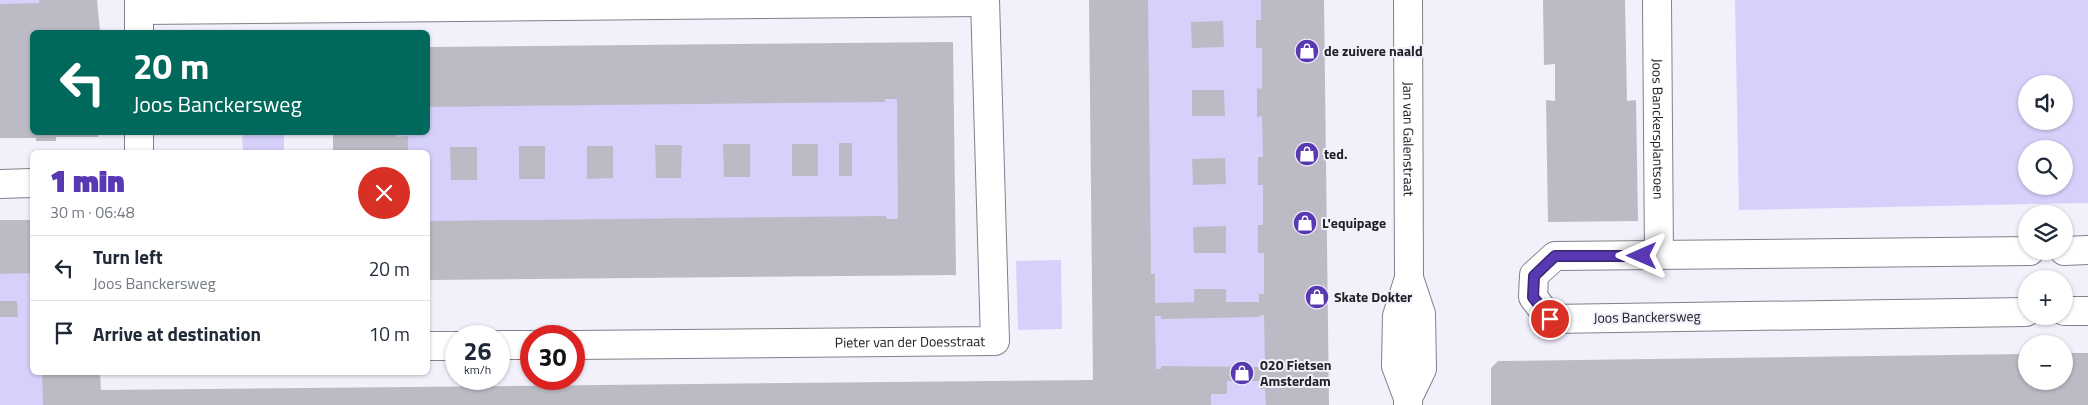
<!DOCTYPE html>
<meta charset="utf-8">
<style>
:root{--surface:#fff;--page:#f6f6f7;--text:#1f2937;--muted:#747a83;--line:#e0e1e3;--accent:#5939b1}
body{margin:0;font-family:"Titillium Web",sans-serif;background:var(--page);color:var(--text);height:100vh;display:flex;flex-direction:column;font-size:19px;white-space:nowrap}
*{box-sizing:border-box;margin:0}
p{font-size:16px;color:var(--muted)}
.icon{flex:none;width:28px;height:28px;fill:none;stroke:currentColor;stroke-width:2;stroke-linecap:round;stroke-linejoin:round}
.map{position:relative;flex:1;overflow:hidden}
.sheet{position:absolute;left:30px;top:150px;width:400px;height:225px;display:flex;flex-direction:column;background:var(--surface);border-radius:8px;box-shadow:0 1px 4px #0004}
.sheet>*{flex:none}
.hud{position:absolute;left:30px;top:30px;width:400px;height:105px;border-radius:8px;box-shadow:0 1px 4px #0004;background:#00695c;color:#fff;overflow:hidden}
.fabs{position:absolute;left:2018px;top:75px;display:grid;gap:10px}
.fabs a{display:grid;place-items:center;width:55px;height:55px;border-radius:50%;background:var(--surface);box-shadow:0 1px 4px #0004;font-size:25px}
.speed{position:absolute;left:445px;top:325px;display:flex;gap:10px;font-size:25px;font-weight:700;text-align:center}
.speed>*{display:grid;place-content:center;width:65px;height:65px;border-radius:50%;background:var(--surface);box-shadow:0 1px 4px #0004;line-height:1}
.speed small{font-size:12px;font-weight:400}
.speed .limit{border:8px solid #d22;background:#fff;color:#111}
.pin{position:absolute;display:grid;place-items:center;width:42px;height:42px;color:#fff;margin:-21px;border:2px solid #fff;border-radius:50%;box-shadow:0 1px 5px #0007}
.me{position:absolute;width:55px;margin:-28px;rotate:270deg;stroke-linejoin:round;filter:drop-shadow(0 0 4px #0008)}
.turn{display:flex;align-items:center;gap:18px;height:105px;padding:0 20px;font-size:22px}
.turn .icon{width:65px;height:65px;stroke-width:2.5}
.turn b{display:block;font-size:35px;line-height:42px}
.round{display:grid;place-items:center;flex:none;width:52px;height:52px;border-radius:26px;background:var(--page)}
.summary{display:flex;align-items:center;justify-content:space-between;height:85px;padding:0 20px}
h1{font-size:30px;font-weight:800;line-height:38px;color:var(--accent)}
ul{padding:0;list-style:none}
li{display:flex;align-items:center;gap:15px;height:65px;padding:0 20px;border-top:1px solid var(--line)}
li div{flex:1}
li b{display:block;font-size:19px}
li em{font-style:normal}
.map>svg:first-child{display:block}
</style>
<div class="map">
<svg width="2088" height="405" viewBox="0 0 2088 405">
<rect width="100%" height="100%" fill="#f1f0fb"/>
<path fill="#d5d1fb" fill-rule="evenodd" d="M 0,0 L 46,0 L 46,12 L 0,12 Z
M 1127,0 L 1285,0 L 1292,405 L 1135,405 Z
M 1735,0 L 2088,0 L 2088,203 L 1739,210 ZM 2026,84 L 2064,84 L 2064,121 L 2026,121 ZM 2026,149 L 2064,149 L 2064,186 L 2026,186 Z
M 428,82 L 906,96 L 909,220 L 428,264 L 428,152 L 391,152 L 390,133 L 428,132 Z
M 242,133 L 284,133 L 284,151 L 243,151 Z
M 32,252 L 32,372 L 73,373 L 77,405 L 0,405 L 0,253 Z
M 1061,260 L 1062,329 L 1018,330 L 1016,261 Z"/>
<path fill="#bcbbc5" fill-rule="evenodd" d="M 39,0 L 97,0 L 100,31 L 32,32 L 32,132 L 98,132 L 98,137 L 56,137 L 56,141 L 36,141 L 36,138 L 0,138 L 0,4 L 39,3 Z
M 1089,0 L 1148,0 L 1151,274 L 1155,274 L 1155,303 L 1194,302 L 1194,289 L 1226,289 L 1226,302 L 1259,302 L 1259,294 L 1264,294 L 1264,253 L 1258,253 L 1258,225 L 1263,225 L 1263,185 L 1258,185 L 1258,157 L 1263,157 L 1262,116 L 1257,117 L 1257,88 L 1262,89 L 1262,48 L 1256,48 L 1256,20 L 1261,20 L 1261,0 L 1324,0 L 1329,405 L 1266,405 L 1265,389 L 1260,389 L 1260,381 L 1227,381 L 1227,394 L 1211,394 L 1211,405 L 43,405 L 42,372 L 100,372 L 101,390 L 1093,380 ZM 1264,315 L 1265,367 L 1161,366 L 1161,369 L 1156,369 L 1155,316 L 1161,316 L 1161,319 L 1259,317 L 1259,316 Z
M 1543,0 L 1625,0 L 1627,101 L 1636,100 L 1638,221 L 1548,222 L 1546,100 L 1555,101 L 1555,64 L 1544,65 Z
M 1223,21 L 1224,47 L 1192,48 L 1191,22 Z
M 953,42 L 956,275 L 428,280 L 429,221 L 886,216 L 887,219 L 898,219 L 897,99 L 885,99 L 885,102 L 428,107 L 428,47 Z
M 1192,90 L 1224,90 L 1225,116 L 1192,116 Z
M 333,132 L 397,132 L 397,137 L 408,136 L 408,150 L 412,150 L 412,152 L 320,152 L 333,151 Z
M 839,143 L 852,143 L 852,176 L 839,176 Z
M 723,144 L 750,144 L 750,177 L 724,177 Z
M 792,144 L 818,144 L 818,176 L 792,176 Z
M 655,145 L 682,145 L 681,178 L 656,178 Z
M 519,146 L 545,146 L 545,179 L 519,179 Z
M 587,146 L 613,146 L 613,178 L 587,179 Z
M 450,147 L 477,147 L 477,180 L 451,180 Z
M 1225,158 L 1226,184 L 1193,185 L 1192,159 Z
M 0,220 L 32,220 L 31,273 L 0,274 Z
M 1226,226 L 1226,253 L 1194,253 L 1193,227 Z
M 0,301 L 17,301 L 18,317 L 0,317 Z
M 2064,353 L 2088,353 L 2088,405 L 1491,405 L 1491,368 L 1498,361 L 2026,354 L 2026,381 L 2064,381 Z"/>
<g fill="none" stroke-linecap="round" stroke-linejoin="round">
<g stroke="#82818a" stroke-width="30">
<g id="street">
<path id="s1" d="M 1657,0 L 1659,256"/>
<path d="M 139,10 L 985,2"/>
<path d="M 139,32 L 139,0"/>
<path d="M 139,152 L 139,132"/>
<path d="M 0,184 L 32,183"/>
<path d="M 2064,251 L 2088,250"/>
<path d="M 2064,311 L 2088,311"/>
<path d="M 2026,312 L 1550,319 L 1533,297 L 1534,275 L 1555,256 L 2030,251"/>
<path d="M 499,345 L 531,345"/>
<path id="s2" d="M 574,345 L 995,341 L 985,0"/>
<path d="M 428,346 L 456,346"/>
</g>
</g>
<g stroke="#82818a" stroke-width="30">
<g id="secondary">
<path id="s3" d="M 1408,0 L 1409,278 L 1397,316 L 1396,366 L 1408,398"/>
<path d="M 1408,405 L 1408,398 L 1422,369 L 1421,314 L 1409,278"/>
</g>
</g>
<use href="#street" stroke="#fff" stroke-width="28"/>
<use href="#secondary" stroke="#fff" stroke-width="28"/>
</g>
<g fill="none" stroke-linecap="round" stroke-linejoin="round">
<g stroke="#3a2573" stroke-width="12">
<path id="route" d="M 1550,319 L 1533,297 L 1534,276 L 1555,256 L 1642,256"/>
</g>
<use href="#route" stroke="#5939b1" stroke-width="9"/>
</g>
<defs>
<g id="shop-disc" transform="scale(1.25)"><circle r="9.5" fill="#5939b1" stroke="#f1f0fb"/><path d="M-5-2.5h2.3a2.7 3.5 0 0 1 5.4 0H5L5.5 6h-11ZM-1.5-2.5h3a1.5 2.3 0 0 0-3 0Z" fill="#fff"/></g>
</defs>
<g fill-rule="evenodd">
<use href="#shop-disc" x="1307" y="51"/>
<use href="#shop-disc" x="1307" y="154"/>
<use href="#shop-disc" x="1305" y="223"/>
<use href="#shop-disc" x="1317" y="297"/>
<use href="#shop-disc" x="1242" y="373"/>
</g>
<g text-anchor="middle" stroke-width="4" stroke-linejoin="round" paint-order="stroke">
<g font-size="14" font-weight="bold" fill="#212024" stroke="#f1f0fb" text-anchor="start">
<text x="1324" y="56">de zuivere naald</text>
<text x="1324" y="159">ted.</text>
<text x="1322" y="228">L'equipage</text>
<text x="1334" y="302">Skate Dokter</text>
<text x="1260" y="370">020 Fietsen<tspan x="1260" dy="16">Amsterdam</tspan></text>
</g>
<g font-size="14" fill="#212024" stroke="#f1f0fb">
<text dy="5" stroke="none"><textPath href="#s1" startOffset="129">Joos Banckersplantsoen</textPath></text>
<text dy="5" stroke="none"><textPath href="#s3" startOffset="139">Jan van Galenstraat</textPath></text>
<text transform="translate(1647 317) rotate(-1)" y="5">Joos Banckersweg</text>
<text dy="5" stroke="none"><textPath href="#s2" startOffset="336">Pieter van der Doesstraat</textPath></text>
</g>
</g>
</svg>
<div class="fabs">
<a><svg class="icon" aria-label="sound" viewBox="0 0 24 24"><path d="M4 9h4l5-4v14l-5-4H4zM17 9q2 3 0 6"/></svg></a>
<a><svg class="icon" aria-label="search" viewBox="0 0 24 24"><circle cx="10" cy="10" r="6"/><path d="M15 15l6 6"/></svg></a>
<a><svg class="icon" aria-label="layers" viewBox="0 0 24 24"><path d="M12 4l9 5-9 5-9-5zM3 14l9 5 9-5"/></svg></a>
<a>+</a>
<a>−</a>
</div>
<div class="speed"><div>26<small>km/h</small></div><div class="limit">30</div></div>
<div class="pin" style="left:1550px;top:319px;background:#d93025"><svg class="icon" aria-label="arrive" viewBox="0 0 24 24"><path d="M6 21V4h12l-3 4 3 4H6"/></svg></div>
<svg class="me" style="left:1642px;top:256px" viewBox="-20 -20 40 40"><path d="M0-17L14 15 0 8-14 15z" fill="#5939b1" stroke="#fff" stroke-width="4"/></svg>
<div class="hud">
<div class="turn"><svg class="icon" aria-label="left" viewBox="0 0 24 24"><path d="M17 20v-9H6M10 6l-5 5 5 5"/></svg><div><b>20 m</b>Joos Banckersweg</div></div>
</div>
<section class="sheet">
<div class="summary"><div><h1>1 min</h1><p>30 m · 06:48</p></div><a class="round" style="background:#d93025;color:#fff"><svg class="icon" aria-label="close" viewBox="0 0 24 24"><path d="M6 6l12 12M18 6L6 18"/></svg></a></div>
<ul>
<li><svg class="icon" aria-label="left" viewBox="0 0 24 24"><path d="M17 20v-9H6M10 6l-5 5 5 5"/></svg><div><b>Turn left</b><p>Joos Banckersweg</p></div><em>20 m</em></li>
<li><svg class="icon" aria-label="arrive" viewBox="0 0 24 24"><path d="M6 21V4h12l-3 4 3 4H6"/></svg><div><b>Arrive at destination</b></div><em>10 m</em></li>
</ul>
</section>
</div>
